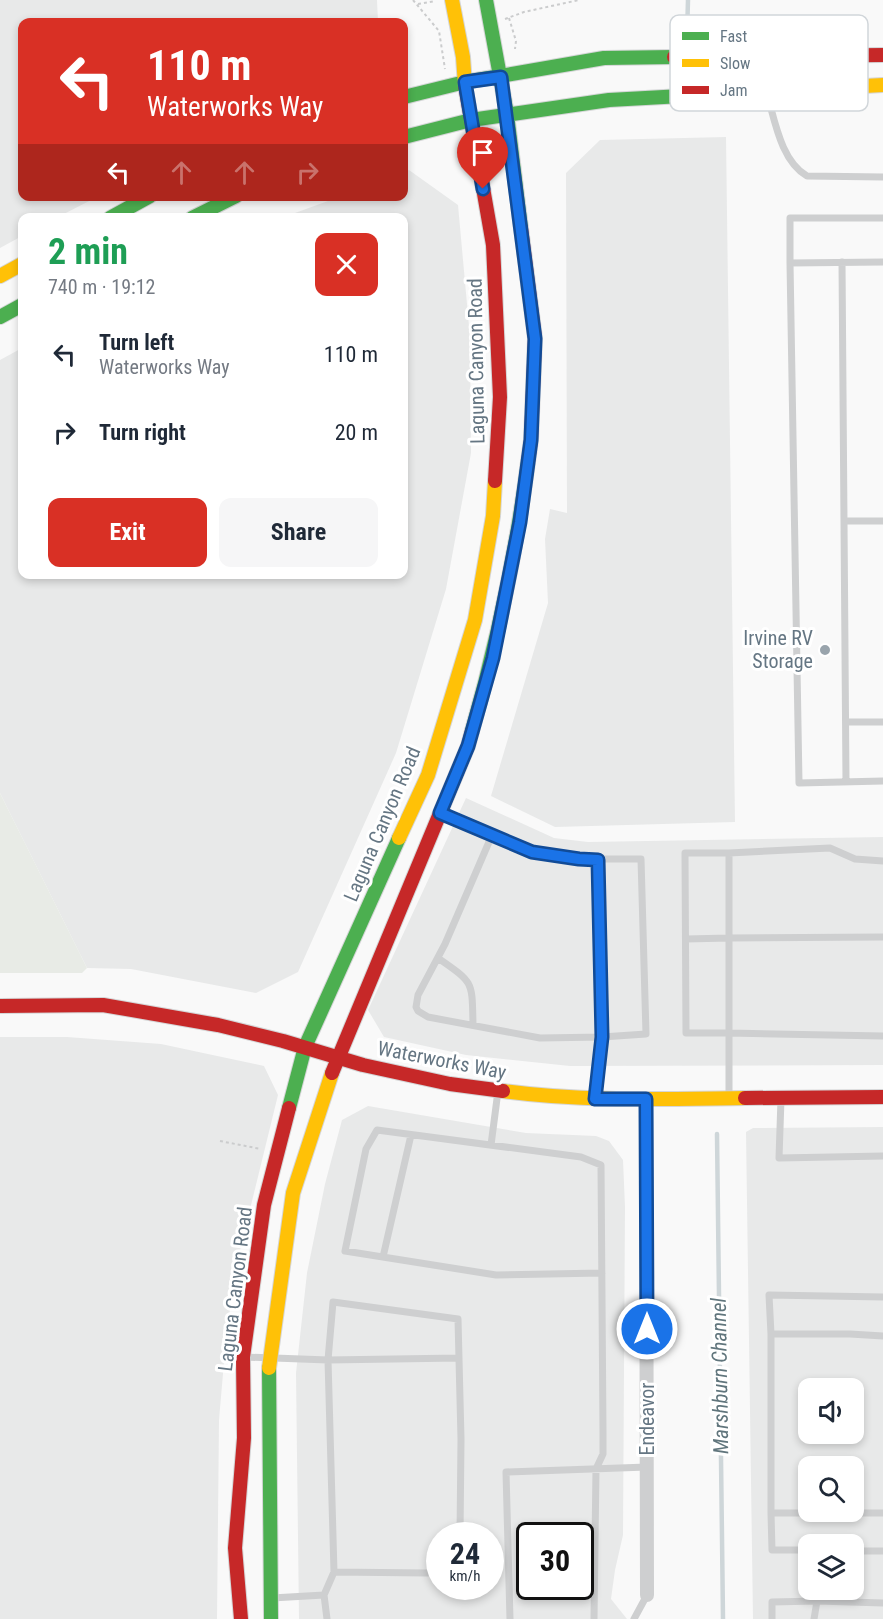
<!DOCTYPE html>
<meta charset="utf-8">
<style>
:root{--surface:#fff;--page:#f6f6f7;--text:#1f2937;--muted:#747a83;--accent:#d93025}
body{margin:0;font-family:"Roboto Condensed",sans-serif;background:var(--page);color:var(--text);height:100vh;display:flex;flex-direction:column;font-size:22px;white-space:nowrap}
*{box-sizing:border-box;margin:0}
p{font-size:20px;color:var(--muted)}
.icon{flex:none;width:33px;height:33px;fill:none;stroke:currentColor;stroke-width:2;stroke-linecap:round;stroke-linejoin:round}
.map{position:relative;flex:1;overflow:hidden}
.details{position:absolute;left:18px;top:213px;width:390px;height:366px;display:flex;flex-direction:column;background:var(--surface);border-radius:12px;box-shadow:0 3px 9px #0003}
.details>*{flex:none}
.hud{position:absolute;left:18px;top:18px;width:390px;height:183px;border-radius:12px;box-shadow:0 3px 9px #0003;background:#d93025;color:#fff;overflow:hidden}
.fabs{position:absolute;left:798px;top:1378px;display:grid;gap:12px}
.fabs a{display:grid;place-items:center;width:66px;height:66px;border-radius:12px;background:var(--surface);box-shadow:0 3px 9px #0003;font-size:30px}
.speed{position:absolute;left:426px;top:1522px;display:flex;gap:12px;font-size:30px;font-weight:700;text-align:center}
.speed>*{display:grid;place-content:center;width:78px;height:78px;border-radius:50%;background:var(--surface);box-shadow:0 3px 9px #0003;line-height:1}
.speed small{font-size:15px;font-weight:400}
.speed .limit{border:3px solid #111;border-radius:9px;background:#fff;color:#111}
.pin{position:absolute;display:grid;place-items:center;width:51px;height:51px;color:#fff;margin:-62px -26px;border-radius:50% 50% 50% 0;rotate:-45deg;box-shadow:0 0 6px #0007}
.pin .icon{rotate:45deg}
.me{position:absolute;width:66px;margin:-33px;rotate:0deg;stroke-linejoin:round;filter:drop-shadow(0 0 4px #0008)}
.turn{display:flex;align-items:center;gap:21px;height:126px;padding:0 30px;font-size:27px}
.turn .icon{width:78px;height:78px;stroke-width:2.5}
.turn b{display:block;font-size:42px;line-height:51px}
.lanes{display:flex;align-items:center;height:57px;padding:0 30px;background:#0003;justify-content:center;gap:30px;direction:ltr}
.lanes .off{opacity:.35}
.round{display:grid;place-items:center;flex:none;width:63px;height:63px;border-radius:12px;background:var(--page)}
.headline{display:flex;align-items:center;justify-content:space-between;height:102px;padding:0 30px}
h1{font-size:36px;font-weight:700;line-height:45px;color:#1e9e55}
.primary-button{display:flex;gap:12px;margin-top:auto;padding:12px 30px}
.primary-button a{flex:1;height:69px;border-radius:12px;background:var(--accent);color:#fff;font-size:24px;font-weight:700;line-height:69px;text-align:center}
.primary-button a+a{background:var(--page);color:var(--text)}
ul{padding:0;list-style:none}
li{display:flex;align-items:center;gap:18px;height:78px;padding:0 30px}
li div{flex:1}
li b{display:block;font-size:22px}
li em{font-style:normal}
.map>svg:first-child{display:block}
</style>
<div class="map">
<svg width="883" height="1619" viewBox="0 0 883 1619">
<rect width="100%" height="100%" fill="#f9f9f9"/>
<path fill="#e8e9e9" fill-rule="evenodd" d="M 0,0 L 377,0 L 378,22 L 22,22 L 22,196 L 97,197 L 58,217 L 22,218 L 22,236 L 0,248 Z
M 726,137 L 735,822 L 555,827 L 491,796 L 548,603 L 545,539 L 550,509 L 567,513 L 566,173 L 600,140 Z
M 409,170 L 458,205 L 470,337 L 471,453 L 446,589 L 396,753 L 298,972 L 256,993 L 131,969 L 87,968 L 0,793 L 0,360 L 22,348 L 22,574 L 404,574 L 404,218 L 284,217 L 339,197 L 404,196 L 404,172 Z
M 466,798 L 554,838 L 588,842 L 883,837 L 883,1065 L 570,1066 L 466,1055 L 384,1037 L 368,1010 Z
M 0,1037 L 67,1037 L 161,1044 L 264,1066 L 278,1095 L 241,1246 L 227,1327 L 219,1420 L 217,1619 L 0,1619 Z
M 368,1106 L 526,1133 L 596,1136 L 609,1141 L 623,1160 L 625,1207 L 623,1535 L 615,1570 L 611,1599 L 627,1619 L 299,1619 L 296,1373 L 307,1273 L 325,1184 L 342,1120 ZM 440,1536 L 490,1536 L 490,1587 L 440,1587 ZM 530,1536 L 580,1536 L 580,1587 L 530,1587 Z
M 883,1127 L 883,1619 L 753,1619 L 746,1132 L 753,1128 ZM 808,1389 L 854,1389 L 854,1434 L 808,1434 ZM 808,1467 L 854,1467 L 854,1512 L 808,1512 ZM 808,1545 L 854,1545 L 854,1590 L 808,1590 Z"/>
<path fill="#e8ebe6" d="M 0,793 L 87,968 L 82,973 L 0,973 Z"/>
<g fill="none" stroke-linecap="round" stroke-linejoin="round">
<path stroke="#ced6d9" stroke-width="4.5" d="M 687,35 L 688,0
M 717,1134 L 723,1619"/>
<g stroke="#d5d6d7" stroke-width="16">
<path id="fast" d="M 486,0 L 507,114 L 521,228
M 404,97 L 465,82 L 604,58 L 674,57
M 404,137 L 471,120 L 609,100 L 682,96
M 110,218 L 150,196
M 192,218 L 236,196
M 0,317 L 22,305
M 472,731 C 497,643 516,553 528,462
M 289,1108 L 305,1047 L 399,838
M 269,1368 L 271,1619"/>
</g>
<g stroke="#d5d6d7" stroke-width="16">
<path id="slow" d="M 452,0 L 463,57 L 465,85
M 682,96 L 883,85
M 0,276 L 22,264
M 399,838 L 428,775 L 475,620 L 493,516 L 495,481
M 503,1091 C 582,1102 665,1099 745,1098
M 269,1368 L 293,1193 L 332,1073"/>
</g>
<g stroke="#d5d6d7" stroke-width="16">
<path id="jam" d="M 674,57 L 883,55
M 465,85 L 493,245 L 500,397 L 495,481
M 521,228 L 535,338 L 531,440 L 528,462
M 0,1006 L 103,1005 L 218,1025 L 283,1041 L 363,1065 L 450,1084 L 503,1091
M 332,1073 L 468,746 L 472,731
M 745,1098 L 883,1097
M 241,1619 L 235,1548 L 244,1438 L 243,1357 L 264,1205 L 289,1108"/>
</g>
<path stroke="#cbcccd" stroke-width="2" stroke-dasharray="3 3" stroke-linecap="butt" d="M 413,0 L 439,31 L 445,69
M 418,4 L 435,1
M 509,18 L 516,41 L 515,49
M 505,19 L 524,12 L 579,0
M 220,1141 L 261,1149"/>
<path stroke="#cecfd0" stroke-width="7" d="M 767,94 C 775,121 781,161 807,176 L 883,177
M 842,262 L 846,782
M 883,262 L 790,263 L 799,783 L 883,781
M 790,263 L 790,218 L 883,218
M 844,521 L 883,521
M 846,722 L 883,722
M 442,814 L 532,852 L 579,859 L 641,859 L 646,1034 L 602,1037 L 595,1096
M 492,835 L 445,944 L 418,995 L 416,1007 L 418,1011 L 428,1017 L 540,1038 L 602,1037 L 598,860
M 729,853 L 830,848 L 855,859 L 883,861
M 686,939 L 729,938 L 729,853 L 685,853 L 686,1033 L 729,1033 L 729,938 L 883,937
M 438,958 C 474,983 472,981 473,1024
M 729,1096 L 729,1033 L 883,1036
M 781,1099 L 779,1158 L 883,1156
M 491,1145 L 498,1091
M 383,1257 L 411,1135
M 771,1334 L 850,1334 L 883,1336
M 244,1357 L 328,1360 L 333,1302 L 458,1319 L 461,1439 L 460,1536
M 771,1513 L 771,1334 L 769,1295 L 883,1297
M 808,1550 L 772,1550 L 771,1513 L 883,1513
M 854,1551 L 883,1551
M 334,1572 L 328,1360 L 459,1358
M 324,1595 L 327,1619
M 272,1598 L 324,1595 L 334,1572 L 427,1573 L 440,1570
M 510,1619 L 506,1472 L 647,1467
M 594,1619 L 596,1469 L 603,1454 L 603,1433 L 601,1165 L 581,1157 L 377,1130 L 366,1149 L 345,1251 L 496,1275 L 602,1273
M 634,1619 L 647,1595
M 772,1619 L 772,1602 L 817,1601
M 814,1619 L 817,1601 L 883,1603"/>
<path stroke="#cecfd0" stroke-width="14" d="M 646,1099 L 647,1595"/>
<use href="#fast" stroke="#4caf50" stroke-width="14"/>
<use href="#slow" stroke="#ffc107" stroke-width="14"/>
<use href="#jam" stroke="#c62828" stroke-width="14"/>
</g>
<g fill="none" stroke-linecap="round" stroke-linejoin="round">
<g stroke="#114b97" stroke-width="15">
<path id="route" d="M 483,189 L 465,82 L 501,77 L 535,339 L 531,440 L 520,522 L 493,658 L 468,746 L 440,813 L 532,852 L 579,859 L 598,860 L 602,1037 L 595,1099 L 646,1099 L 647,1329"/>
</g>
<use href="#route" stroke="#1a73e8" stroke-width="10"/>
</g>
<circle fill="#99a4ac" stroke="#fff" stroke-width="2" cx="825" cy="650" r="6"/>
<g text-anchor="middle" stroke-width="6" stroke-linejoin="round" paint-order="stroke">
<g font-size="20" fill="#657683" stroke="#fff">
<text transform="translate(476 361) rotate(-91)" y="7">Laguna Canyon Road</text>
<text transform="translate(382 824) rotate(-67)" y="7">Laguna Canyon Road</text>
<text transform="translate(442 1060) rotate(11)" y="7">Waterworks Way</text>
<text transform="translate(235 1289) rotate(-83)" y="7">Laguna Canyon Road</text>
<text transform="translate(647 1419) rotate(-90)" y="7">Endeavor</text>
</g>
<g font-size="20" fill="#657683" stroke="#fff" text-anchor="end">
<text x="813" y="645">Irvine RV<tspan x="813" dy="23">Storage</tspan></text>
</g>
<g font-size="21" font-style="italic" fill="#60757c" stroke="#fff">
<text transform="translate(720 1376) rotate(-91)" y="7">Marshburn Channel</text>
</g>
</g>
<rect x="670" y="15" width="198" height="96" rx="9" fill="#fff" stroke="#d1d6da" stroke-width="1.5"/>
<rect x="682" y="32" width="27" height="8" fill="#4caf50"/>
<rect x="682" y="59" width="27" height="8" fill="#ffc107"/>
<rect x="682" y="86" width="27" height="8" fill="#c62828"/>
<g font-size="16" fill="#657683">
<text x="720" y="42">Fast</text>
<text x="720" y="69">Slow</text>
<text x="720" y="96">Jam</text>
</g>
</svg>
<div class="fabs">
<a><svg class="icon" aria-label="sound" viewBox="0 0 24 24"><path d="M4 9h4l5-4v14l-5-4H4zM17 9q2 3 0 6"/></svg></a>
<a><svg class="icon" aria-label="search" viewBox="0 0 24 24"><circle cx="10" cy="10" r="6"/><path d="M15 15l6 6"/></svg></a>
<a><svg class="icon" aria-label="layers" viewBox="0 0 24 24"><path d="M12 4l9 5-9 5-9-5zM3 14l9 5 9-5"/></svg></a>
</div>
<div class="speed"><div>24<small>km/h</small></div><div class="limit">30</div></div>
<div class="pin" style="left:483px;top:189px;background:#d93025"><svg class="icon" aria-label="arrive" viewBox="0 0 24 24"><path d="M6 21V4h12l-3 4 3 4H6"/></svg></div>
<svg class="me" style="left:647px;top:1329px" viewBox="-20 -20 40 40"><circle r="17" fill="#1a73e8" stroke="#fff" stroke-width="3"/><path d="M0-11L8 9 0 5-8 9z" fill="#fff"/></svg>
<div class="hud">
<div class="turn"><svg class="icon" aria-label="left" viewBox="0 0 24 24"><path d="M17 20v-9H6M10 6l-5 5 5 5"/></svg><div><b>110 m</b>Waterworks Way</div></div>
<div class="lanes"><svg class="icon" aria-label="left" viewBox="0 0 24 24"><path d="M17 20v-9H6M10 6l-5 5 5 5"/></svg><svg class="icon off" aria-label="ahead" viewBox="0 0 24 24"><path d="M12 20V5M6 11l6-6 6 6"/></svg><svg class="icon off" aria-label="ahead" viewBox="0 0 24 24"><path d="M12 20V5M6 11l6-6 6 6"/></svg><svg class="icon off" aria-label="right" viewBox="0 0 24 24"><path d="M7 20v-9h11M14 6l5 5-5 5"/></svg></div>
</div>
<section class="details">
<div class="headline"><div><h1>2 min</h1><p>740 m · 19:12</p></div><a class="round" style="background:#d93025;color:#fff"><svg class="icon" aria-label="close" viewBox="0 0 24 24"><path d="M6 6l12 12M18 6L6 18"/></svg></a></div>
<ul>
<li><svg class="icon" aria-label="left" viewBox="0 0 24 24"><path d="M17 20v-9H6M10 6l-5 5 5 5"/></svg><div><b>Turn left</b><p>Waterworks Way</p></div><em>110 m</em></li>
<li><svg class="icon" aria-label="right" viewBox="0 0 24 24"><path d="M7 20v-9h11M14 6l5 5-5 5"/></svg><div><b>Turn right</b></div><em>20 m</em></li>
</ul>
<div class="primary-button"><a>Exit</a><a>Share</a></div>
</section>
</div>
